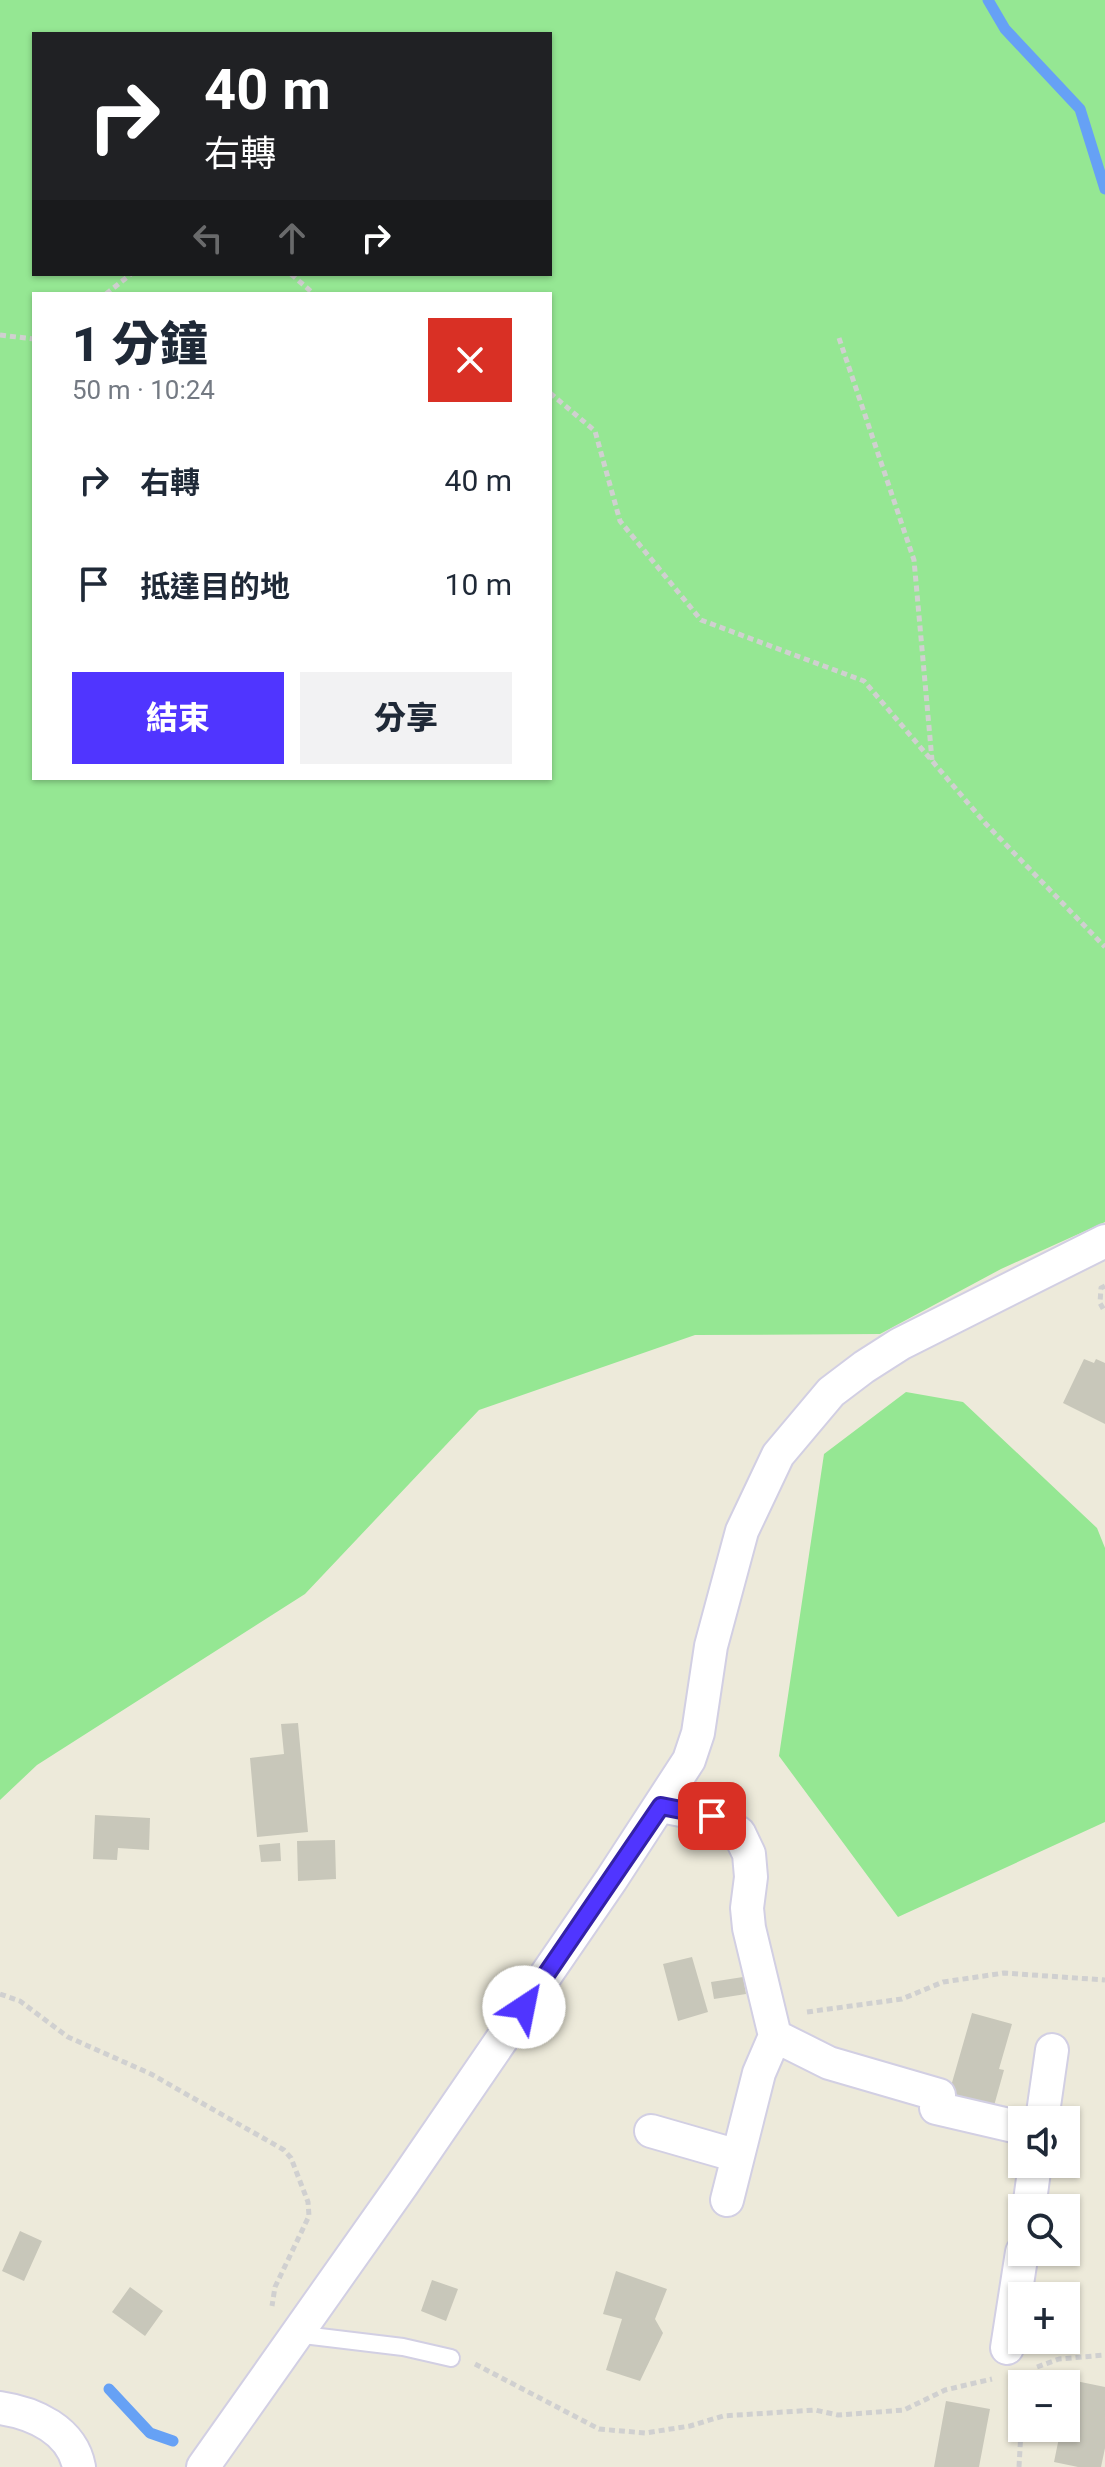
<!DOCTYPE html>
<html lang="zh-TW">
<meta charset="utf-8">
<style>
:root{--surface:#fff;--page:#f2f2f3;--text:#1f2937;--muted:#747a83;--accent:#5035ff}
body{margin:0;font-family:Roboto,"Noto Sans TC",sans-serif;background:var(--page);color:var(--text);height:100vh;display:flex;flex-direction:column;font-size:30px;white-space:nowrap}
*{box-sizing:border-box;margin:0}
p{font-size:26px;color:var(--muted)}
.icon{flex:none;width:44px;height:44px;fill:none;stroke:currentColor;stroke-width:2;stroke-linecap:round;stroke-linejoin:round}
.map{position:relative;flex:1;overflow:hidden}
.panel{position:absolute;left:32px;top:292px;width:520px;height:488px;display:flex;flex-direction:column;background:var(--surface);border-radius:0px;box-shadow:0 2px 6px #0004}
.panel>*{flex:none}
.hud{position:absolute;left:32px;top:32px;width:520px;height:244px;border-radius:0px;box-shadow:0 2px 6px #0004;background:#202124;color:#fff;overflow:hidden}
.fabs{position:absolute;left:1008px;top:2106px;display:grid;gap:16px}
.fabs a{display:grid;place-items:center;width:72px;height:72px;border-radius:0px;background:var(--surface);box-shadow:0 2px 6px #0004;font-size:40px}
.pin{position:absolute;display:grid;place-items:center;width:68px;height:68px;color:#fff;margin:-34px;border-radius:16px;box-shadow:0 4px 12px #0006}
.me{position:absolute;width:88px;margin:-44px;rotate:34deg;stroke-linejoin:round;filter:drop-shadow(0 0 6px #0008)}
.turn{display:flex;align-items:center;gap:28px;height:168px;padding:0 40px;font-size:36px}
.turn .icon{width:104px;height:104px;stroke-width:2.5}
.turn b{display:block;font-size:56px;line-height:68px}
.lanes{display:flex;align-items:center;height:76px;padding:0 40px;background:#0003;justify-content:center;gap:40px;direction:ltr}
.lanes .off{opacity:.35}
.round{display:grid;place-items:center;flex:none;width:84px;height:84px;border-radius:0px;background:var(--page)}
.overview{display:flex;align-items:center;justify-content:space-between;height:136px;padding:0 40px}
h1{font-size:48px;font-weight:800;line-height:60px}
.cta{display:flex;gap:16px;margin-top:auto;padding:16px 40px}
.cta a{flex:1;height:92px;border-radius:0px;background:var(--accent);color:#fff;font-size:32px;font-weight:800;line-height:92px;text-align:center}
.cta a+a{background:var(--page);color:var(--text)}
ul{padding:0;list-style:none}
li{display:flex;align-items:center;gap:24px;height:104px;padding:0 40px}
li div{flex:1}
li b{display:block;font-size:30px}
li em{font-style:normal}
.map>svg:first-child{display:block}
</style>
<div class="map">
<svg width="1105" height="2467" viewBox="0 0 1105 2467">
<rect width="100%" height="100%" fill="#edeada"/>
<path fill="#95e793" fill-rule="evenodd" d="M 0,0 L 1105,0 L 1105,1222 L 1001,1269 L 880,1334 L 695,1335 L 479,1410 L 305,1594 L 37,1765 L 0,1800 ZM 34,34 L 550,34 L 550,274 L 34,274 ZM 34,294 L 550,294 L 550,778 L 34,778 Z
M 906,1392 L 963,1402 L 1097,1528 L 1105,1548 L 1105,1822 L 898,1917 L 779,1756 L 824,1454 Z"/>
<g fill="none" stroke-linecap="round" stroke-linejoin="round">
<path stroke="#66a1f5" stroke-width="11" d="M 988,0 L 1005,29 L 1080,109 L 1105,189
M 109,2389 L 150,2433 L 173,2441"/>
</g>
<path fill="#c8c7ba" d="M 1084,1359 L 1094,1363 L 1096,1359 L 1105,1363 L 1105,1424 L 1063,1403 Z
M 298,1723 L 308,1832 L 257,1837 L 250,1758 L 284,1754 L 281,1724 Z
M 95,1815 L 150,1818 L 149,1850 L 118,1848 L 117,1860 L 93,1859 Z
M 335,1840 L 336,1879 L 298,1881 L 297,1841 Z
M 280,1843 L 281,1861 L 261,1862 L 259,1845 Z
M 692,1957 L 708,2012 L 678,2021 L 663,1964 Z
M 743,1977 L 746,1994 L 714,1999 L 711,1982 Z
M 972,2013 L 1012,2024 L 999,2069 L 1004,2070 L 992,2113 L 947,2100 Z
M 20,2231 L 42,2241 L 24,2281 L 2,2271 Z
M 616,2271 L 667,2289 L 655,2319 L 663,2333 L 640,2381 L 606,2370 L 622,2319 L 603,2314 Z
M 432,2280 L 458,2289 L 446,2321 L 421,2311 Z
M 130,2287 L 163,2311 L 145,2336 L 112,2312 Z
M 1071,2380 L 1105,2387 L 1105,2448 L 1101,2467 L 1078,2467 L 1054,2462 L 1061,2428 L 1066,2428 L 1066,2404 Z
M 946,2401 L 990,2409 L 979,2467 L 934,2467 Z"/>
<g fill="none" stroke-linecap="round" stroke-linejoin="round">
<g stroke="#d2cfe3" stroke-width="20">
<path id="service" d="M 295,2334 L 403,2347 L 451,2358"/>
</g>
<g stroke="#d2cfe3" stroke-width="36">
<path id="minor" d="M 661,1806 L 712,1816 L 739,1833 L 749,1854 L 751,1877 L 747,1908 L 749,1928 L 775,2036 L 759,2073 L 727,2200
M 775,2036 L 829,2063 L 939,2095 L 936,2108 L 1022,2128
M 1042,2120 L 1052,2050
M 651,2131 L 738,2156
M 1029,2208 L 1035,2164
M 1007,2348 L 1022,2252
M 0,2408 C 34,2413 72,2430 79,2467
M 203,2467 L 402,2185 L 611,1880 L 689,1760 L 698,1733 L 711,1646 L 742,1531 L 778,1455 L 831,1392 L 864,1367 L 900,1344 L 1105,1241"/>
</g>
<path stroke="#d0d0d0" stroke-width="5" stroke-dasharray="6 4" stroke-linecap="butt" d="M 291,274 L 314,294
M 106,294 L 131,274
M 0,335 L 34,339
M 839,338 L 914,560 L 932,760
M 550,393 L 595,431 L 620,521 L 701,620 L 864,681 L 985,823 L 1105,947
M 1105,1286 L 1101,1288 L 1100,1303 L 1105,1312
M 0,1994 L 20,2001 L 68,2037 L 151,2074 L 284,2150 L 291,2158 L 308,2202 L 309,2216 L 275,2287 L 272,2306
M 807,2012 L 902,1999 L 943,1982 L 1004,1973 L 1105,1980
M 475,2364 L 599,2429 L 645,2433 L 690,2426 L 723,2416 L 815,2410 L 838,2415 L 904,2410 L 945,2390 L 992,2379
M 1037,2367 L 1059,2359 L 1105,2355
M 1019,2467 L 1022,2412"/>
<use href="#service" stroke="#fff" stroke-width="16"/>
<use href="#minor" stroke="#fff" stroke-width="32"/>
</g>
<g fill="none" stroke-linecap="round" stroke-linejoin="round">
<g stroke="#3422a6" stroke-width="20">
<path id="route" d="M 524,2007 L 661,1806 L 712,1816"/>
</g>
<use href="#route" stroke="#5035ff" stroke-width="14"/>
</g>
</svg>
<div class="fabs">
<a><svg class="icon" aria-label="sound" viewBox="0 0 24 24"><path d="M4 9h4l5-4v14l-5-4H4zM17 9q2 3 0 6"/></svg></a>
<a><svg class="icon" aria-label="search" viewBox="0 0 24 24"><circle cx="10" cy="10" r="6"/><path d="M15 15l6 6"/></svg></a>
<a>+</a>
<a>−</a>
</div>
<div class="pin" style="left:712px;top:1816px;background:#d93025"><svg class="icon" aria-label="arrive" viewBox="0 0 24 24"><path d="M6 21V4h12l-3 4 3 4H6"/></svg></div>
<svg class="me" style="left:524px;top:2007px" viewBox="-20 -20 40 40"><circle r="19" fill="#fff"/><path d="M0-13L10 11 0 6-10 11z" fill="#5035ff"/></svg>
<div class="hud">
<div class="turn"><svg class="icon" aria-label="right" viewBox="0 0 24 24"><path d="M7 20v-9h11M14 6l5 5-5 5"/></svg><div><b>40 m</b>右轉</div></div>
<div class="lanes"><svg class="icon off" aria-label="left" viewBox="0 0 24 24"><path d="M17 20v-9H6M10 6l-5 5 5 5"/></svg><svg class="icon off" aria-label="ahead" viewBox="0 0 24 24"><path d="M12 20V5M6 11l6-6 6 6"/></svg><svg class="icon" aria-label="right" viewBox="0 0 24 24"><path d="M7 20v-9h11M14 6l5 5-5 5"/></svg></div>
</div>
<section class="panel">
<div class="overview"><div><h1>1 分鐘</h1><p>50 m · 10:24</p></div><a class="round" style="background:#d93025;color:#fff"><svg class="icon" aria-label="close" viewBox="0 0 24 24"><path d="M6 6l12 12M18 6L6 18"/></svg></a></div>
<ul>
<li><svg class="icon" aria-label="right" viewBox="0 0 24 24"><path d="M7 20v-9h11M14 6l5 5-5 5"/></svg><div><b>右轉</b></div><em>40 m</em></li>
<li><svg class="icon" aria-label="arrive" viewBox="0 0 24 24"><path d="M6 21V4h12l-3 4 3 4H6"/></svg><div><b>抵達目的地</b></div><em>10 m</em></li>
</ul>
<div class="cta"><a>結束</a><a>分享</a></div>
</section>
</div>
